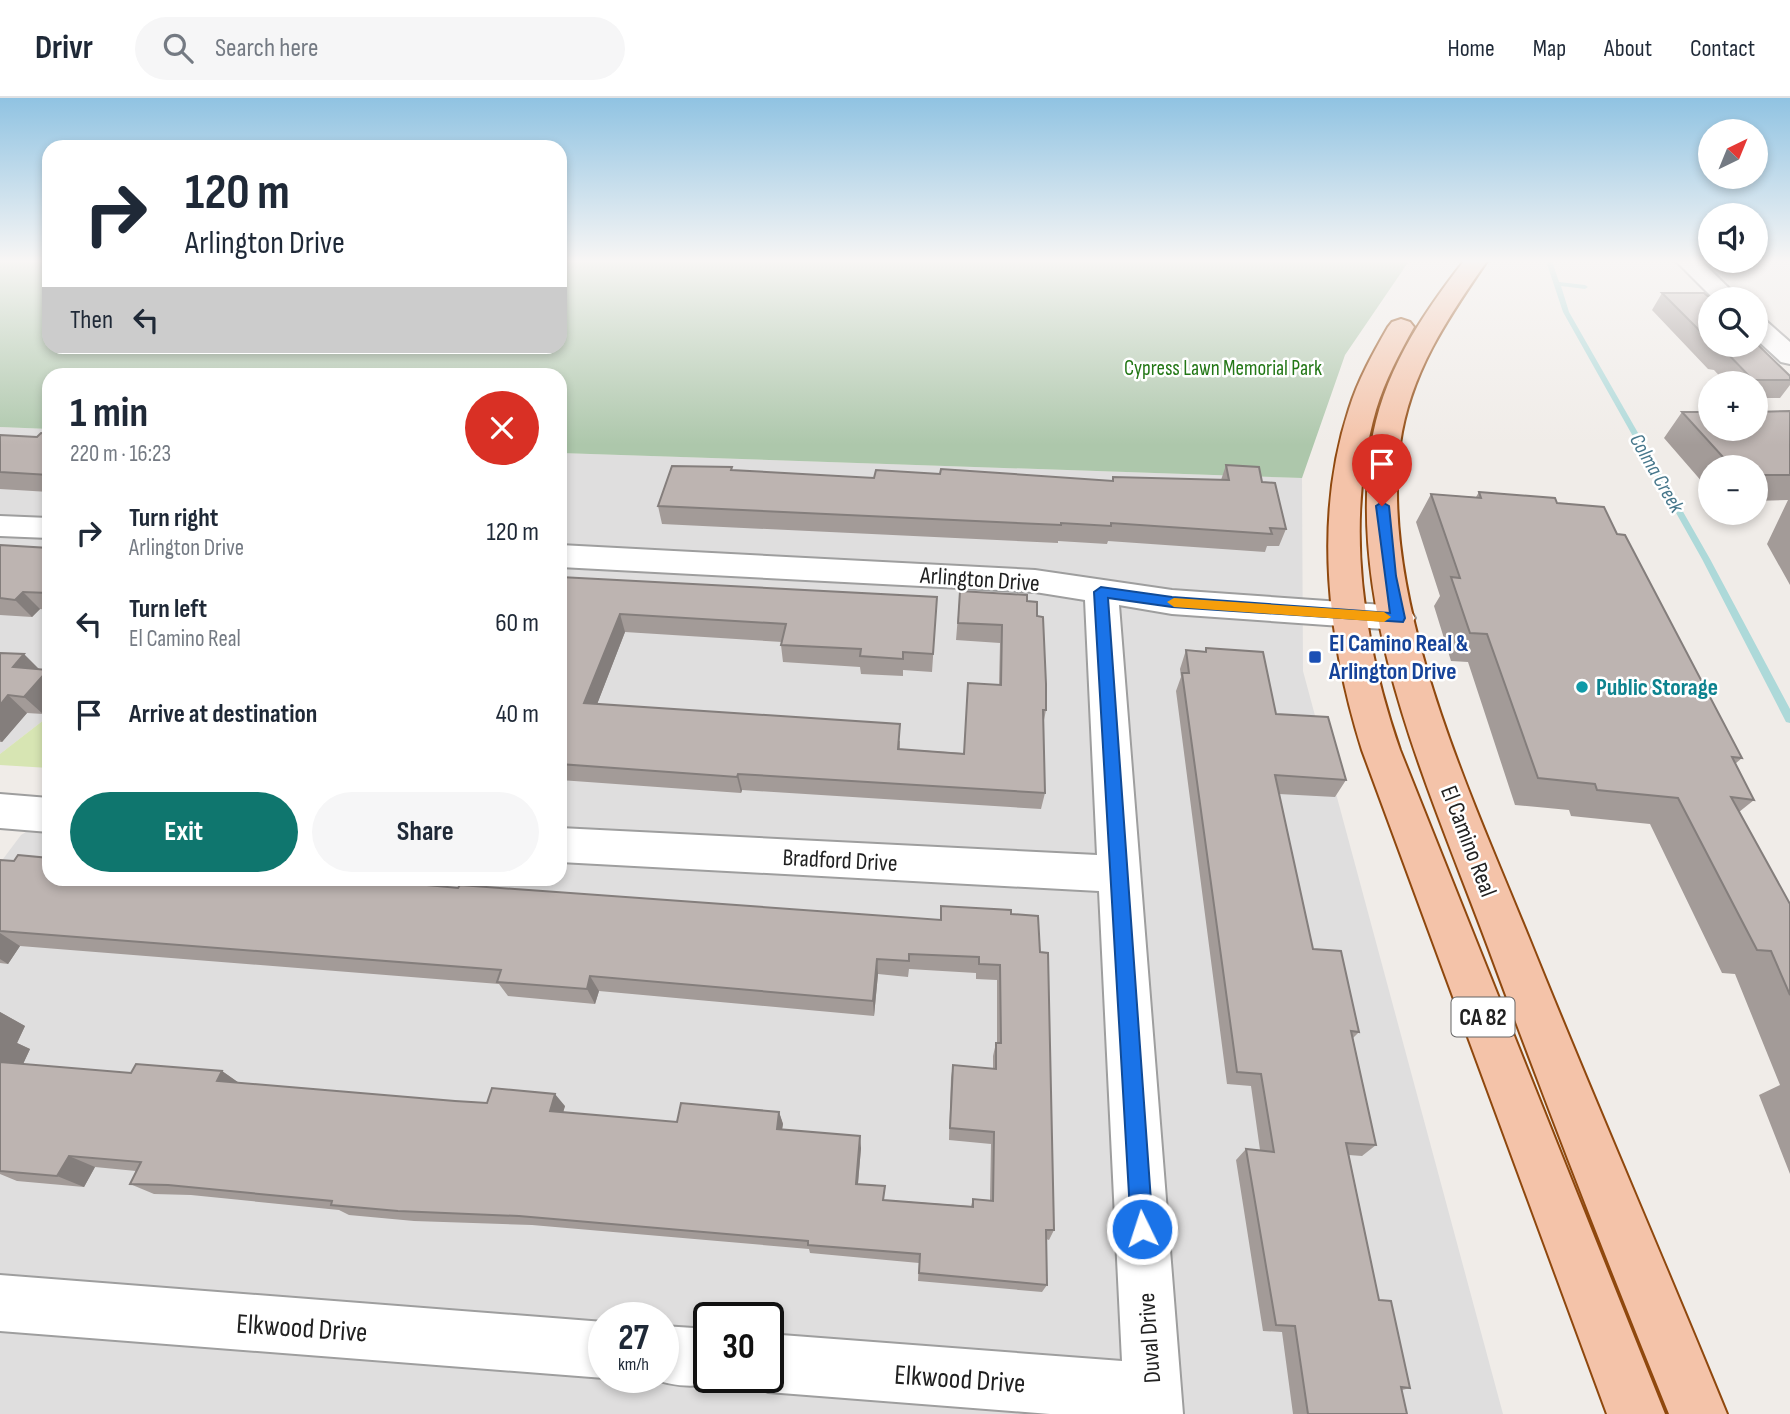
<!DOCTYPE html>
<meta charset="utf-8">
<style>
:root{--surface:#fff;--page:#f6f6f7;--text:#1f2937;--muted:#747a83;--line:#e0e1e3;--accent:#0f766e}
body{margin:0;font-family:"Sofia Sans Condensed",sans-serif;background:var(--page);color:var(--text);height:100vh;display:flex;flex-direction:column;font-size:26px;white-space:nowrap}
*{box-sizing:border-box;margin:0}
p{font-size:23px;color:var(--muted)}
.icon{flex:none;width:38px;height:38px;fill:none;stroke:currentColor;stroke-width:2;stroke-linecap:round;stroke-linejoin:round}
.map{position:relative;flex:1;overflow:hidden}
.details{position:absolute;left:42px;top:270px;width:525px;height:518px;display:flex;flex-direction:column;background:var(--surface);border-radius:21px;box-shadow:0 4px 10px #0003}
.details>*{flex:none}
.hud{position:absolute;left:42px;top:42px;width:525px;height:214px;border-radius:21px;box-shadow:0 4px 10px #0003;background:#fff;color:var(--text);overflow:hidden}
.needle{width:46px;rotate:43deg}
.buttons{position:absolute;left:1698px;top:21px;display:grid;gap:14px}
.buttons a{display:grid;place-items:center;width:70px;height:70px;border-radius:50%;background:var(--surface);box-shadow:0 4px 10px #0003;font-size:35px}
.speed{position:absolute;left:588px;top:1204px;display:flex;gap:14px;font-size:35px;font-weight:700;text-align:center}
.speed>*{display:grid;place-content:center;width:91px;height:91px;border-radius:50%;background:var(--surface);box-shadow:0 4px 10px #0003;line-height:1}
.speed small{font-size:18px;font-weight:400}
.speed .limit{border:4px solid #111;border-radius:10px;background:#fff;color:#111}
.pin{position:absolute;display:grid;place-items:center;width:60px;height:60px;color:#fff;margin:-72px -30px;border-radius:50% 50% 50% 0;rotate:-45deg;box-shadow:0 0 7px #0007}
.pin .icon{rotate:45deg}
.me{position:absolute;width:77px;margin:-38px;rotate:356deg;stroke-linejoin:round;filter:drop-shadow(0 0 5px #0008)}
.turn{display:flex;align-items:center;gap:24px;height:147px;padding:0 28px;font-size:32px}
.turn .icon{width:91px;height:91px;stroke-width:2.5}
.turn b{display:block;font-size:49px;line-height:60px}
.then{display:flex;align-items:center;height:66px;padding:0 28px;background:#0003;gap:14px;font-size:26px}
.round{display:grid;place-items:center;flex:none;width:74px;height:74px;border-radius:37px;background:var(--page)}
.headline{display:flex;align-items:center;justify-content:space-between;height:119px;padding:0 28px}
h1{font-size:42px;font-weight:700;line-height:52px}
.cta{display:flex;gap:14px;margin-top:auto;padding:14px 28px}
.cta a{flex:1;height:80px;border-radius:42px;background:var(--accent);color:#fff;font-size:28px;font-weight:700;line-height:80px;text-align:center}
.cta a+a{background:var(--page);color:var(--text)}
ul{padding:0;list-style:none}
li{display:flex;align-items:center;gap:21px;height:91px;padding:0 28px}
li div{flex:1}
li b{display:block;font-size:26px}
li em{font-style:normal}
header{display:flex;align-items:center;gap:42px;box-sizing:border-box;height:98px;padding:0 35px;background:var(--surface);border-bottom:2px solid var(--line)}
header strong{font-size:33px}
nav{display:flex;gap:38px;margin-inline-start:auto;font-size:24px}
.search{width:490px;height:63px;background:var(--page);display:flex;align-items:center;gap:18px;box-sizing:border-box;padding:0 24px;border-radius:38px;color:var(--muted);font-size:26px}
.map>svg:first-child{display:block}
</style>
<header>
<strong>Drivr</strong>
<div class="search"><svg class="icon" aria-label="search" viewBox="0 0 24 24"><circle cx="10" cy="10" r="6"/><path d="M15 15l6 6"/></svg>Search here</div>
<nav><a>Home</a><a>Map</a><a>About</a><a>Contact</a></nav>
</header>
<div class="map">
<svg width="1790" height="1316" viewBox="0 0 1790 1316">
<rect width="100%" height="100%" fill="#f0ece8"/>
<path fill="#dfdede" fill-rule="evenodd" d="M 0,329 L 49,331 L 49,618 L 0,656 Z
M 560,355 L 1302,380 L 1303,573 L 1503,1316 L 0,1316 L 0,765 L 21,737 L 49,720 L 49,780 L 560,780 ZM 604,1220 L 663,1220 L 663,1279 L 604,1279 ZM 709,1220 L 768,1220 L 768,1279 L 709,1279 Z"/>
<path fill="#d7e5b3" d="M 49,618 L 49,670 L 0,667 L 0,656 Z"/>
<path fill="#adc7ab" d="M 0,163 L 49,163 L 49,248 L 560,248 L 560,163 L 1409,163 L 1345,257 L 1302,380 L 560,355 L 560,276 L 49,276 L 49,331 L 0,329 Z"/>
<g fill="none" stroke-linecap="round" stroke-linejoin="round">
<path fill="#add9d9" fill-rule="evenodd" d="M 1546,163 L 1552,163 L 1559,184 L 1585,187 L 1588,189 L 1585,191 L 1561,188 L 1569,214 L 1710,461 L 1790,611 L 1790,625 L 1786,624 L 1702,461 L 1563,214 Z"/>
<g stroke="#9e9e9e" stroke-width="4">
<path id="street" d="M 1676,163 L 1701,163 L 1740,201 L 1714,201 Z
M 1755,219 L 1764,221 L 1790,244 L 1790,266 L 1781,264 L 1755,240 Z
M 0,418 L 49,420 L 49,440 L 0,438 Z
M 560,447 L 1035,472 L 1172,492 L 1398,508 L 1410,512 L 1415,520 L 1410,528 L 1398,532 L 1172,516 L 1119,507 L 1183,1316 L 1050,1316 L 768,1294 L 748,1285 L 745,1279 L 768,1279 L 768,1236 L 1122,1263 L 1099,793 L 560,764 L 560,730 L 1097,757 L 1085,502 L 1035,494 L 560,469 Z
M 0,696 L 49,700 L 49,734 L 0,730 Z
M 0,1177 L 604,1224 L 604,1279 L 607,1279 L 604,1280 L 0,1233 Z
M 663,1228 L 709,1231 L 709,1279 L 729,1280 C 702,1291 675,1290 648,1279 L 663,1279 Z"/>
</g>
<g stroke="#8f480e" stroke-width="4">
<path id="primary" d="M 1464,163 L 1487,163 C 1447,221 1410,275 1400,346 C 1379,502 1471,697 1529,840 C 1593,999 1662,1157 1727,1316 L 1669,1316 C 1606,1161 1546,1006 1488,849 C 1431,695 1347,517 1371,349 C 1381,278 1421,218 1464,163 Z
M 1401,221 L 1410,224 L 1414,229 C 1399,256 1385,282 1376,312 C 1344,424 1363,544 1400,652 L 1665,1316 L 1607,1316 L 1362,652 C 1328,543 1313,421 1349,311 C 1358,282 1373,255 1388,229 L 1392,224 Z"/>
</g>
<use href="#street" fill="#fff" fill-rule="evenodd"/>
<use href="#primary" fill="#f4c3a9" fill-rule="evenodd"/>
</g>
<path fill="#a39b98" d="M 1662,195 L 1710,201 L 1710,247 L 1755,247 L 1790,278 L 1790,287 L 1780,300 L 1755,300 L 1755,285 L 1726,285 L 1714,272 L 1708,271 L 1652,212 Z
M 1790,313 L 1790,487 L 1767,446 L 1788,402 L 1755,403 L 1755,369 L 1710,369 L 1710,393 L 1664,340 L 1682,314 Z
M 49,336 L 49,394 L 0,391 L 0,337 L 37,339 Z
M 1226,367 L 1262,384 L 1286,431 L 1279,448 L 1267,448 L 1265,454 L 1108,443 L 1107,446 L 1058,443 L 1058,445 L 662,426 L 658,408 L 733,372 L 874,380 L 940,376 L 1112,383 L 1113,379 L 1221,382 Z
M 1479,394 L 1557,405 L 1617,436 L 1742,660 L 1735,666 L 1754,702 L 1739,714 L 1790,806 L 1790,1076 L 1759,997 L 1780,987 L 1735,876 L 1722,875 L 1650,726 L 1571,718 L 1569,712 L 1515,707 L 1468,564 L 1451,563 L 1434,508 L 1440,498 L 1416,424 L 1431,396 L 1476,399 Z
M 0,447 L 49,450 L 49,512 L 40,511 L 32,519 L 0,517 Z
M 560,479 L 937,499 L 932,574 L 903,572 L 903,578 L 861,576 L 860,569 L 783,564 L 781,547 L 782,544 L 625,534 L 597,606 L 900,643 L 900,651 L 964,655 L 968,585 L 999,587 L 1000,545 L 956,542 L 960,493 L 1027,503 L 1037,518 L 1046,612 L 1043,627 L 1045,695 L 1041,711 L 742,692 L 741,695 L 560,682 Z
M 1206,550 L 1346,682 L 1335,699 L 1279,696 L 1313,851 L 1359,934 L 1353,940 L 1376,1047 L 1362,1058 L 1349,1057 L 1379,1202 L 1410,1290 L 1402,1292 L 1407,1316 L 1293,1316 L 1282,1234 L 1263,1233 L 1236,1062 L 1246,1051 L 1260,1052 L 1251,988 L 1227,986 L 1176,593 L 1181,579 L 1180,571 L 1186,552 L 1205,553 Z
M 0,555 L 43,616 L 27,615 L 2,644 L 0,644 Z
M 0,762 L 49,780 L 395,782 L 398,785 L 458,790 L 940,822 L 941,808 L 1011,816 L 1054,1132 L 1049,1142 L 1046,1141 L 1047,1187 L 1042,1194 L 918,1183 L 919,1165 L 810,1155 L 809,1151 L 532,1127 L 414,1123 L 349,1117 L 339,1112 L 191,1097 L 154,1096 L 130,1086 L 136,1073 L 95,1069 L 84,1089 L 17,1083 L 0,1076 L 0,914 L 25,928 L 17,945 L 30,951 L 23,966 L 131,975 L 222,973 L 239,985 L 455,1003 L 565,1008 L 563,1014 L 677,1024 L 779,1014 L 783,1026 L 782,1031 L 861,1050 L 858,1086 L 885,1102 L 971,1108 L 973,1101 L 990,1102 L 991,1046 L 949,1042 L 951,980 L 953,967 L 993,971 L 993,958 L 996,945 L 997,945 L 997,882 L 976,881 L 976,875 L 909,871 L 908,879 L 878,876 L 874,918 L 599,893 L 595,906 L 508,898 L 499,886 L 20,848 L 8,866 L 0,865 Z"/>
<path fill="#847e7c" d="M 23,494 L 40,511 L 32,519 L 15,502 Z
M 620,516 L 625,534 L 591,622 L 584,605 Z
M 24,556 L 42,574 L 13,569 Z
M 48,572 L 49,573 L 49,609 L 43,616 L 24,599 Z
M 8,597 L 27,615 L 2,644 L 0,642 L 0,607 Z
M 738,676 L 742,692 L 741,695 L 737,679 Z
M 0,835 L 20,848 L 8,866 L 0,861 Z
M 877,861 L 878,876 L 874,918 L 873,903 Z
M 590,878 L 599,893 L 595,906 L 587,891 Z
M 0,914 L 25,928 L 17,945 L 30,951 L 18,977 L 0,968 Z
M 222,973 L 242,987 L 217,983 Z
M 555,996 L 565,1008 L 560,1025 L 550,1013 Z
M 779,1014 L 783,1026 L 780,1043 L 777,1031 Z
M 860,1038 L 861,1050 L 857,1096 L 856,1086 Z
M 69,1058 L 95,1069 L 84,1089 L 57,1078 Z"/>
<path fill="#bdb4b1" stroke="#847e7c" stroke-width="2" d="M 1662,195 L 1704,195 L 1711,201 L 1710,201 L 1710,243 Z
M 1755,244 L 1790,278 L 1790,282 L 1753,282 L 1726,254 L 1720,254 L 1713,247 L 1755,247 Z
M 1790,313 L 1790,377 L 1755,377 L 1755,369 L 1732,369 L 1682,314 L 1710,314 L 1710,331 L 1755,331 L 1755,314 Z
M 41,335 L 49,336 L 49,377 L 0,374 L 0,337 L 37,339 Z
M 1226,367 L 1259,369 L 1262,384 L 1275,385 L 1286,431 L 1270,430 L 1272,436 L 1111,425 L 1111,428 L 1061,425 L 1061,427 L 658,408 L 672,368 L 732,369 L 731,372 L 874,380 L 876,372 L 940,376 L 941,371 L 1113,383 L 1113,379 L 1229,382 Z
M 1479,394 L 1555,400 L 1557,405 L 1604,409 L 1617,436 L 1625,437 L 1742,660 L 1732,659 L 1754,702 L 1731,699 L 1790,806 L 1790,897 L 1771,853 L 1757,852 L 1678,700 L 1597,692 L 1595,686 L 1538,680 L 1487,536 L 1470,535 L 1451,479 L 1460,480 L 1431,396 L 1481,400 Z
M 0,447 L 49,450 L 49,495 L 23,494 L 15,502 L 0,500 Z
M 560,479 L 937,499 L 933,556 L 903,554 L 903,561 L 860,558 L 861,551 L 781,547 L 786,526 L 620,516 L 584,605 L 900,626 L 898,651 L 964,656 L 968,585 L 1001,587 L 1002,527 L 958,525 L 960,493 L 1027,497 L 1027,503 L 1037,504 L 1037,518 L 1043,519 L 1046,586 L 1046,612 L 1043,612 L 1045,695 L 738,676 L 737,679 L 560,666 Z
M 1206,550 L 1263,554 L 1276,616 L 1328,619 L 1346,682 L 1275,677 L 1313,851 L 1341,853 L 1359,934 L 1351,933 L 1376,1047 L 1346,1045 L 1379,1202 L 1391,1203 L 1410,1290 L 1401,1289 L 1407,1316 L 1308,1316 L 1295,1228 L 1276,1227 L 1246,1051 L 1274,1054 L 1261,976 L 1237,974 L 1182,575 L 1189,575 L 1186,552 L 1206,554 Z
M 0,555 L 24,556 L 13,569 L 48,572 L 24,599 L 8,597 L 0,607 Z
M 18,757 L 49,760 L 49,780 L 381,780 L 395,782 L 394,784 L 458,790 L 460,787 L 941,822 L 941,808 L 1011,812 L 1011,816 L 1038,818 L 1040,854 L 1048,855 L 1054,1132 L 1046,1132 L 1047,1187 L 919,1175 L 920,1156 L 808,1147 L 808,1143 L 519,1118 L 398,1113 L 331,1107 L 332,1103 L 168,1087 L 130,1086 L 141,1064 L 69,1058 L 57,1078 L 0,1073 L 0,964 L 131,975 L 136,966 L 222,973 L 217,983 L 455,1003 L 487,1005 L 492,990 L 555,996 L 550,1013 L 677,1024 L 681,1005 L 779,1014 L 777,1031 L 860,1038 L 856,1086 L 885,1088 L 883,1102 L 973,1109 L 973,1101 L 993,1103 L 994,1034 L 950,1030 L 953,967 L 996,971 L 996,945 L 1001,945 L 1000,867 L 979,866 L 979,859 L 909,856 L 909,863 L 877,861 L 873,903 L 590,878 L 587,891 L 497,884 L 501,872 L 0,833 L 0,762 L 14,763 Z"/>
<linearGradient id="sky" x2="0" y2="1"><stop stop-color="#90c3e2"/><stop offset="0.47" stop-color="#f8f6f5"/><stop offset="1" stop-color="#f8f6f5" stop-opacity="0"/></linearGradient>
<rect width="1790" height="347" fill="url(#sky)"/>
<path fill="#1a73e8" stroke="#114b97" stroke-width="2" d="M 1382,404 L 1389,408 L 1396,478 L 1405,520 L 1403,524 L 1172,509 L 1108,500 L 1153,1131 L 1150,1139 L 1142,1142 L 1135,1139 L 1131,1131 L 1094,494 L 1101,489 L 1172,499 L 1390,515 L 1376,408 Z"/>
<path fill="#f59e0b" d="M 1174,500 L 1384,514 L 1391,519 L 1384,524 L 1174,509 L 1167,504 Z"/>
<rect fill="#1a4fb4" stroke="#fff" stroke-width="2.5" x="1308" y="552" width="14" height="14" rx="3.5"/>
<circle fill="#0f9aa8" stroke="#fff" stroke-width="2.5" cx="1582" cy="589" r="7"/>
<g text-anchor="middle" stroke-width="5" stroke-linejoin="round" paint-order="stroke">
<g font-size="21" fill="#237716" stroke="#fff">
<text x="1223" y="277">Cypress Lawn Memorial Park</text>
</g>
<g font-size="21" font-style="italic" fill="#47778b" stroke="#fff">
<text transform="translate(1657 375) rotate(60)" y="7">Colma Creek</text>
</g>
<rect fill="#fff" stroke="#646464" stroke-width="2" x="1451.5" y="899.5" width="63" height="39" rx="5"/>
<g font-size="23" font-weight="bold" fill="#212121">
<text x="1483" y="927">CA 82</text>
</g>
<g font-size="24" fill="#212121" stroke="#fff">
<text transform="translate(980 481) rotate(4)" y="8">Arlington Drive</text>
<text transform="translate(1469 743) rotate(69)" y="8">El Camino Real</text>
<text transform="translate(840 762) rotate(3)" y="8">Bradford Drive</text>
<text transform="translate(1149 1240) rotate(-94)" y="8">Duval Drive</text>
</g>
<g font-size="24" font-weight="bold" fill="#164399" stroke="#fff" text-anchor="start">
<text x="1329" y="553">El Camino Real &amp;<tspan x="1329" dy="28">Arlington Drive</tspan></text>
</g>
<g font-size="24" font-weight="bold" fill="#0d838f" stroke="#fff" text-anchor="start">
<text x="1596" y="597">Public Storage</text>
</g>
<g font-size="28" fill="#212121" stroke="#fff">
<text transform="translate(302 1229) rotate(4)" y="10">Elkwood Drive</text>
<text transform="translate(960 1280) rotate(4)" y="10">Elkwood Drive</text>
</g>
</g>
</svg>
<div class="buttons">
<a><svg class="needle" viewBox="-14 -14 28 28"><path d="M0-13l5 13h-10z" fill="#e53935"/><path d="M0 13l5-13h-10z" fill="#747a83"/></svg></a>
<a><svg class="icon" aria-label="sound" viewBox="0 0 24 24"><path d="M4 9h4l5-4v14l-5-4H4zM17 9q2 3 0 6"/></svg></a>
<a><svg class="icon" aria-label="search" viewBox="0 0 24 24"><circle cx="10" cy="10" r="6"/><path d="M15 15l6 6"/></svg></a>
<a>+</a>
<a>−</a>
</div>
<div class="speed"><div>27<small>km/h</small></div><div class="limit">30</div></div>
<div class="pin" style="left:1382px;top:408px;background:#d93025"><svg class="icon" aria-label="arrive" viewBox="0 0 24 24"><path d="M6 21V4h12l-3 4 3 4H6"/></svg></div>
<svg class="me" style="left:1142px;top:1131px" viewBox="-20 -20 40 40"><circle r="17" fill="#1a73e8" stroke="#fff" stroke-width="3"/><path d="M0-11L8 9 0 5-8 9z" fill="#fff"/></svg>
<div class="hud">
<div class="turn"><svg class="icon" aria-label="right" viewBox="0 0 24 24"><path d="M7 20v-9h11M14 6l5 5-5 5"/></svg><div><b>120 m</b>Arlington Drive</div></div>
<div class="then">Then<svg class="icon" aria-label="left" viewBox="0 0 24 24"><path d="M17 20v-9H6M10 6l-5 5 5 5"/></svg></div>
</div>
<section class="details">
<div class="headline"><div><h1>1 min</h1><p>220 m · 16:23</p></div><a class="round" style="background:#d93025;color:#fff"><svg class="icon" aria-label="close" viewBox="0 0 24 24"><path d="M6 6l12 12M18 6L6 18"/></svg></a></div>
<ul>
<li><svg class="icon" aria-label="right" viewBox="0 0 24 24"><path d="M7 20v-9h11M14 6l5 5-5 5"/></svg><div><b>Turn right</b><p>Arlington Drive</p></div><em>120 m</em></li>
<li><svg class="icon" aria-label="left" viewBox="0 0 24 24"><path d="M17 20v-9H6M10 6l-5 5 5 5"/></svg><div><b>Turn left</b><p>El Camino Real</p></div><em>60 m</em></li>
<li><svg class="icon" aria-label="arrive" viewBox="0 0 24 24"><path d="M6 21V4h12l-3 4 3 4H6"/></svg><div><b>Arrive at destination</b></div><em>40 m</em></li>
</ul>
<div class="cta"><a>Exit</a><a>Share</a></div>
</section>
</div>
